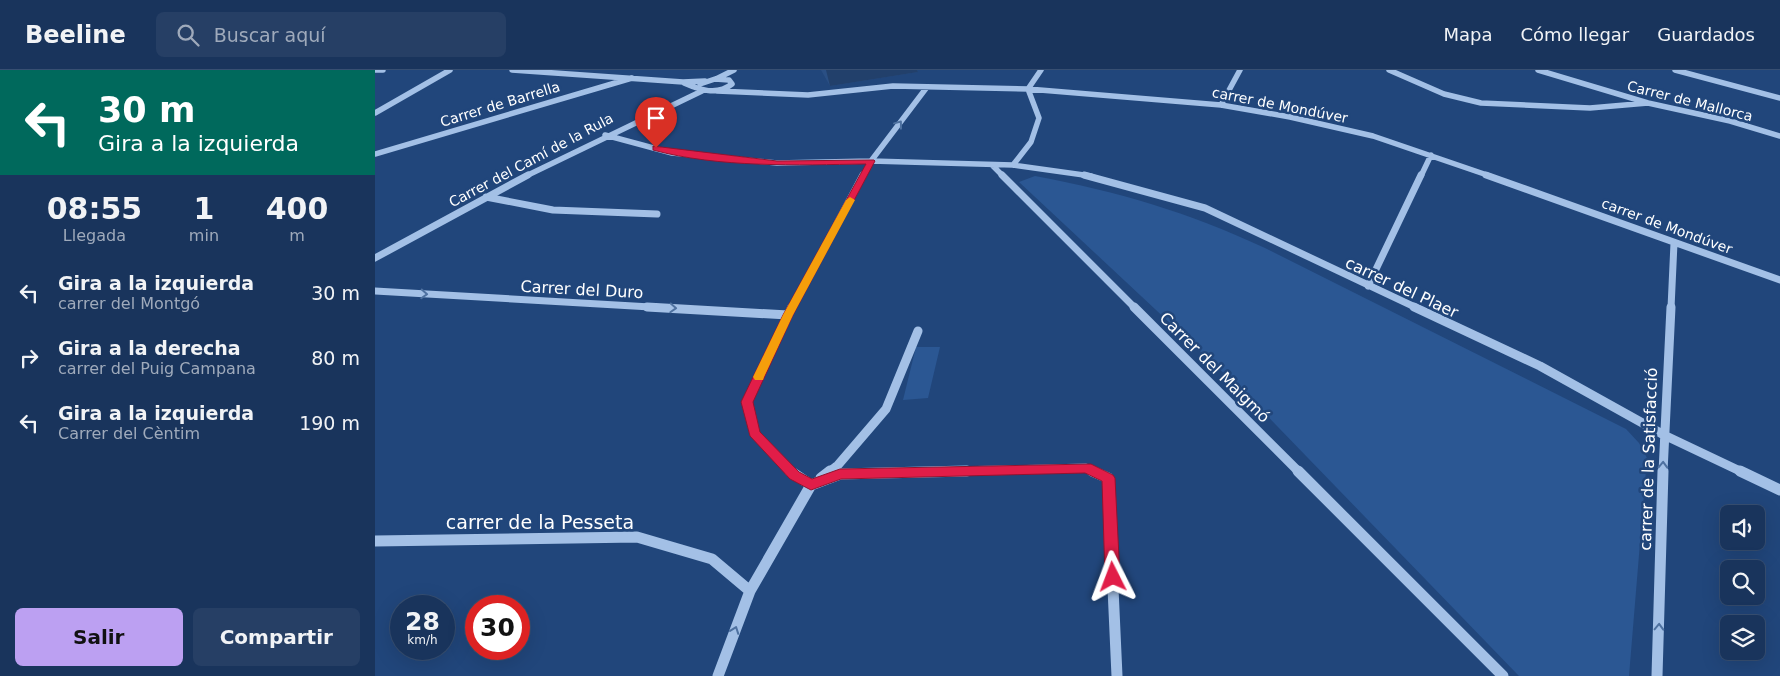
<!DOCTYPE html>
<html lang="es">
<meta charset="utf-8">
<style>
:root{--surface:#19345c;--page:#263f65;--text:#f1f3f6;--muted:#9faabb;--line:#374f72;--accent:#bca0f2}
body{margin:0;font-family:"DejaVu Sans",sans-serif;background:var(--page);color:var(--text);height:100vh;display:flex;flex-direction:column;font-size:19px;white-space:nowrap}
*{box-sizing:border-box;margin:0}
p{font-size:16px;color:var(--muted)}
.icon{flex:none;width:28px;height:28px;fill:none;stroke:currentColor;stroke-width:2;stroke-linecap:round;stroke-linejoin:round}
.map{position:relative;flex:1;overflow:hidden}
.panel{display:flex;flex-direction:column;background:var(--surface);width:375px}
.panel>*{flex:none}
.top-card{background:#00695c;color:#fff;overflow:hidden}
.controls{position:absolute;left:1345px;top:435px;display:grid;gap:10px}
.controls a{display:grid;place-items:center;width:45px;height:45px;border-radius:8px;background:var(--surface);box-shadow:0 5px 20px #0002,0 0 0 1px var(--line);font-size:25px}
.speed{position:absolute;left:15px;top:525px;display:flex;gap:10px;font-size:25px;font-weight:700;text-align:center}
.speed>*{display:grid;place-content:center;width:65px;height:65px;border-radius:50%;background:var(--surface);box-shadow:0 5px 20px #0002,0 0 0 1px var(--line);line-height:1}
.speed small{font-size:12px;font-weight:400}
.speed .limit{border:8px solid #d22;background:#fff;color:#111}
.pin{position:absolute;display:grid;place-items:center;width:42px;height:42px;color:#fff;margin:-51px -21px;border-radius:50% 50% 50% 0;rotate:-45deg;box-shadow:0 0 5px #0007}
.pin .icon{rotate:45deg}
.me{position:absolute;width:55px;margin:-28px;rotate:357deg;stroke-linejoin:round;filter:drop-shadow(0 0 4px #0008)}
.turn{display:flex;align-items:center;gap:18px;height:105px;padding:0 15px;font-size:22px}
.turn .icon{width:65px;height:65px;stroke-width:2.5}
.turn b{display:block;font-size:35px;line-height:42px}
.eta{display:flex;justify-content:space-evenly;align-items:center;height:85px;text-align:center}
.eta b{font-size:30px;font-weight:700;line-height:35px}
.action{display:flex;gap:10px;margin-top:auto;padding:10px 15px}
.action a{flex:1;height:58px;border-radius:8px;background:var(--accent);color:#111;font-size:20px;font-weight:700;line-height:58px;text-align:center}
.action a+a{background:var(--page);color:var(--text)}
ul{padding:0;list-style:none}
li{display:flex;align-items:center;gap:15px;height:65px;padding:0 15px}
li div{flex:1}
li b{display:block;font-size:19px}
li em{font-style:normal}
header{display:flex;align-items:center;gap:30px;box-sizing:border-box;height:70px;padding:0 25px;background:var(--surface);border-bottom:1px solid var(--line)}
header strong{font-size:24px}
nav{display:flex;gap:28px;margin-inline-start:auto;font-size:18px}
.search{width:350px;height:45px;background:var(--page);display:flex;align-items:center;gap:12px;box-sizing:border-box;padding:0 18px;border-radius:8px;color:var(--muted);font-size:19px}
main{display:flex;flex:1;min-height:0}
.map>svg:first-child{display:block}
</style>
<header>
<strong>Beeline</strong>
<div class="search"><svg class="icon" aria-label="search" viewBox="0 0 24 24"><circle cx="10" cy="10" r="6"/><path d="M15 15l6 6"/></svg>Buscar aquí</div>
<nav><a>Mapa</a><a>Cómo llegar</a><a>Guardados</a></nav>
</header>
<main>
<section class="panel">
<div class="top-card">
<div class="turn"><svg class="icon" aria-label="left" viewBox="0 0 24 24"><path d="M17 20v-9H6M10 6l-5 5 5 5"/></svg><div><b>30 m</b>Gira a la izquierda</div></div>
</div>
<div class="eta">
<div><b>08:55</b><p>Llegada</p></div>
<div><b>1</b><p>min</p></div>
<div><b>400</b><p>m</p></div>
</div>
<ul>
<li><svg class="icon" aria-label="left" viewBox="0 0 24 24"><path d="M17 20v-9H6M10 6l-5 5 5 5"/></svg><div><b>Gira a la izquierda</b><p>carrer del Montgó</p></div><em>30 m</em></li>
<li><svg class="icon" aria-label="right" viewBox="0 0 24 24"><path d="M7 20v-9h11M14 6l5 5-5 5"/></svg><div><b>Gira a la derecha</b><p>carrer del Puig Campana</p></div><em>80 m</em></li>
<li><svg class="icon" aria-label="left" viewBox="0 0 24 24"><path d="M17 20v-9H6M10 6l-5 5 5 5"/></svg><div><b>Gira a la izquierda</b><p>Carrer del Cèntim</p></div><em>190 m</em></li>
</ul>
<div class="action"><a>Salir</a><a>Compartir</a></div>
</section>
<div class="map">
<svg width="1405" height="606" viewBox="0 0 1405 606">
<rect width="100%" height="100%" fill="#21467b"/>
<path fill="#2b5793" d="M 660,106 C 745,122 812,142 890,178 L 1251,359 L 1264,373 L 1272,388 L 1254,606 L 1144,606 L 872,325 L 644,112 Z
M 541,277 L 565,277 L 553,328 L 528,330 Z"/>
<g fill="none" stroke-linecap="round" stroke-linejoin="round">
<path stroke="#a3c0e6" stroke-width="5.5" d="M 0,0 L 8,0
M 137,0 L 308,12 L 330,11
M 1014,0 L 1069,24 L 1106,33 L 1215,38 L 1273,33
M 1163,0 L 1273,33 L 1355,51 L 1405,66
M 1300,0 L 1405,28
M 341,9 L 359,0
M 309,13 C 325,20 342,26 357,14
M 325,14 L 340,9 L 354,10 L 357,14
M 342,21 L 433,25 L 518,16 L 653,19 L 846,35 L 915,47 L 998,66 L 1115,106
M 846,35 L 865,0
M 0,43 L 75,0
M 230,65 L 297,83 L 402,93 L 496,91 L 638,95 L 716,106
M 0,84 L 257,8
M 617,95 L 628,106
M 638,95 L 656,72 L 664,48 L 653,19 L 666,0
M 151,106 L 327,21
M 488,106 L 496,91 L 552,17
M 1046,106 L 1056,85"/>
<path stroke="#a3c0e6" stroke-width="7" d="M 627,105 L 760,238
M 709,105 L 830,138 L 1042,238
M 1111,105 L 1405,210
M 111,127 L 178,140 L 282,144
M 0,188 L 153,105
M 993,216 L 1046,105
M 0,221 L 293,238
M 417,238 L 488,105
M 1296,238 L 1299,173"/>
<path stroke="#a3c0e6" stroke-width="9" d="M 272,237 L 413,245
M 759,237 L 924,402
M 1039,237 L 1165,296 L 1289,365 L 1367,402
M 416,402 L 379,363 L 372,331 L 417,237
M 454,402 L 463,395 L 511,339 L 543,261
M 541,402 L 711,398 L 720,402
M 1288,402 L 1296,237"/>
<path stroke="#a3c0e6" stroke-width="11" d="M 717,401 L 733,408 L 742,606
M 923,401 L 1128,606
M 1365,401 L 1405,420
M 446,408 L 455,401
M 436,415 L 465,404 L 592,401
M 0,471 L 262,467 L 337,489 L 375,521
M 343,606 L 375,521 L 436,415 L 415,401
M 1282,606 L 1288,401"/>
</g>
<path fill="#2a4f84" d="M 446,0 L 542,0 L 543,2 L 455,16 Z"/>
<path fill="#22406b" d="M 451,0 L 542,0 L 543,2 L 455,16 Z"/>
<defs><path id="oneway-chevron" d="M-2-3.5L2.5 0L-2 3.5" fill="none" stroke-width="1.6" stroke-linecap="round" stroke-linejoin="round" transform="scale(1.25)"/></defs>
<g stroke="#4e71a0">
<use href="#oneway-chevron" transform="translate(524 54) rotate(-53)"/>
<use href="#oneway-chevron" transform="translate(49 224) rotate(3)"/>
<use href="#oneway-chevron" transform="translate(298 238) rotate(3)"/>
<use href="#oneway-chevron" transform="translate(1288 395) rotate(-88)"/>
<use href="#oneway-chevron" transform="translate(1284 557) rotate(-88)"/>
<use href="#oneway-chevron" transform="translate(360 560) rotate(-70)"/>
</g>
<path fill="#e11d48" stroke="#92132f" d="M 278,76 L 402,91 L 499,90 L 500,91 L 418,245 L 378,332 L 385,362 L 424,402 L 437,409 L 465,399 L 716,394 L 738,405 L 740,408 L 745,507 L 743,512 L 738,513 L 732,512 L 730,507 L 727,411 L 710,403 L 466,409 L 436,420 L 415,409 L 375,366 L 366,332 L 408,245 L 491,94 C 422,95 344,98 278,80 Z"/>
<path fill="#f59e0b" d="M 475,127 L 480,130 L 418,245 L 389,307 L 388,310 L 380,310 L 378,307 L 408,245 L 471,130 Z"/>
<g text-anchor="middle" stroke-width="5" stroke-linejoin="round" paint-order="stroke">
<g font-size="14" fill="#fff" stroke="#21467b">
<text transform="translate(1315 31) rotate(14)" y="5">Carrer de Mallorca</text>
<text transform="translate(125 34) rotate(-17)" y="5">Carrer de Barrella</text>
<text transform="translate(905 35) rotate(11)" y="5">carrer de Mondúver</text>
<text transform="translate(156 90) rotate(-28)" y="5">Carrer del Camí de la Rula</text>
<text transform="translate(1292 156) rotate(20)" y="5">carrer de Mondúver</text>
</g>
<g font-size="16" fill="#fff" stroke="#21467b">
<text transform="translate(1027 217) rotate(25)" y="6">carrer del Plaer</text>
<text transform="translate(207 219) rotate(3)" y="6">Carrer del Duro</text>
<text transform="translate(840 297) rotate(45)" y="6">Carrer del Maigmó</text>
<text transform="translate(1273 389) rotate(-88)" y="6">carrer de la Satisfacció</text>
</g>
<g font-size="19" fill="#fff" stroke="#21467b">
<text x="165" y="459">carrer de la Pesseta</text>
</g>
</g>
</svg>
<div class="controls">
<a><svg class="icon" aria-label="sound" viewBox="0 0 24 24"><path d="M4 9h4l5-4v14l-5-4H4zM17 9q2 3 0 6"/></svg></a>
<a><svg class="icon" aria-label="search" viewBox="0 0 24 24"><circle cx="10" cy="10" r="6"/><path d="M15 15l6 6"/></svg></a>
<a><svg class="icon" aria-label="layers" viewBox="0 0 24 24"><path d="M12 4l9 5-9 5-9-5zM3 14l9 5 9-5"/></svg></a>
</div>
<div class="speed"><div>28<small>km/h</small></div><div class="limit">30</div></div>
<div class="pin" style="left:281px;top:78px;background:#d93025"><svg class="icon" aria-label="arrive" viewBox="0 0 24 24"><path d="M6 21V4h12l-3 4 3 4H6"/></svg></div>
<svg class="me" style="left:738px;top:507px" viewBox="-20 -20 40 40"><path d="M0-17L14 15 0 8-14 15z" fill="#e11d48" stroke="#fff" stroke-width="4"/></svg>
</div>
</main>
